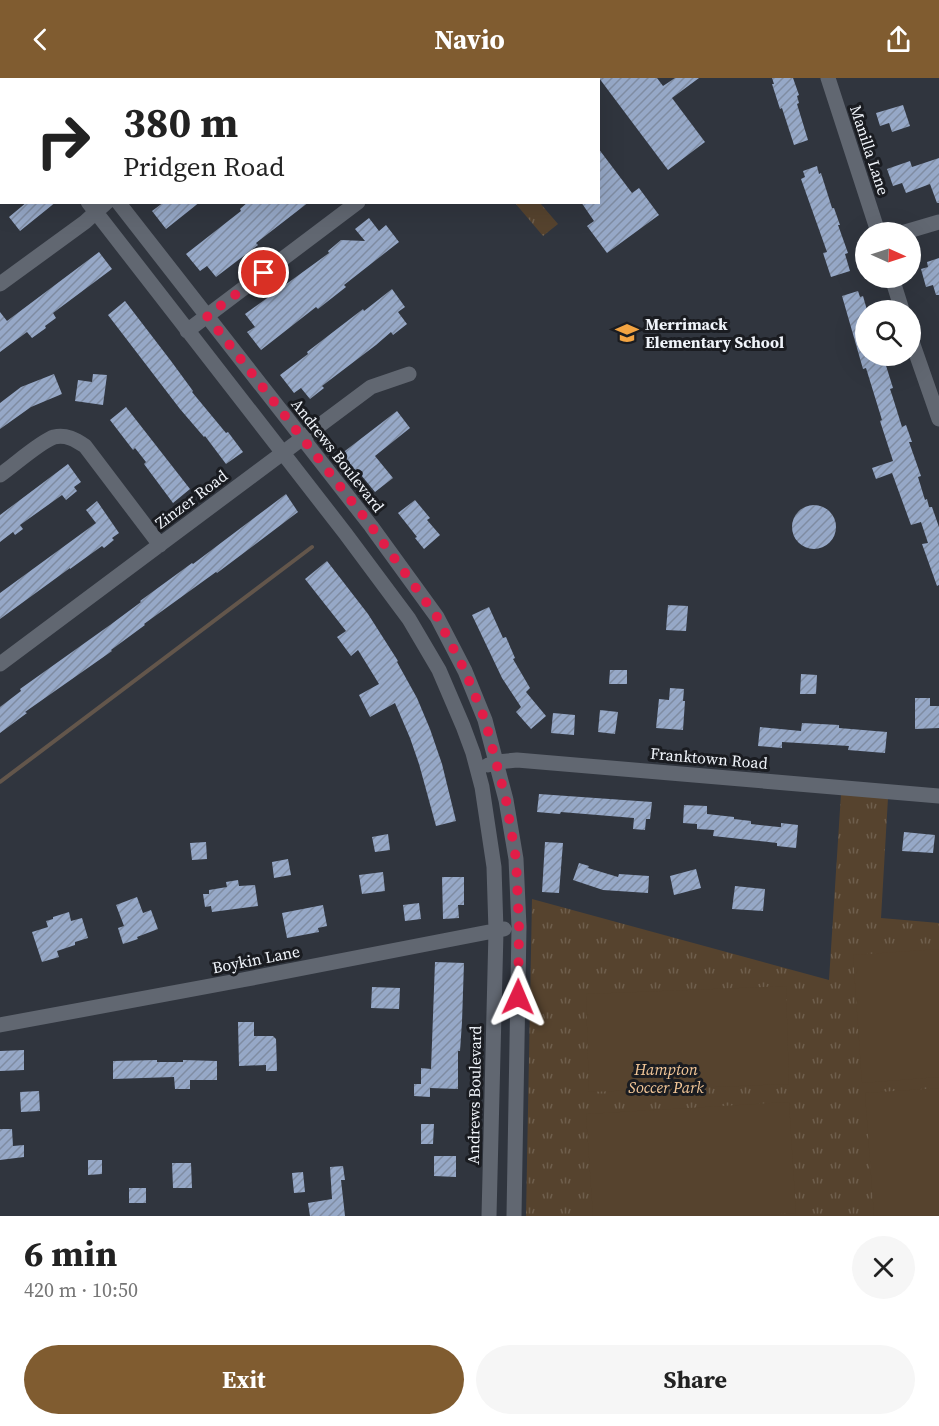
<!DOCTYPE html>
<meta charset="utf-8">
<style>
:root{--surface:#fff;--page:#f6f6f6;--text:#222;--muted:#767676;--accent:#805c30}
body{margin:0;font-family:"Source Serif 4",serif;background:var(--page);color:var(--text);height:100vh;display:flex;flex-direction:column;font-size:22px;white-space:nowrap}
*{box-sizing:border-box;margin:0}
p{font-size:20px;color:var(--muted)}
.icon{flex:none;width:33px;height:33px;fill:none;stroke:currentColor;stroke-width:2;stroke-linecap:round;stroke-linejoin:round}
.map{position:relative;height:1138px;overflow:hidden}
.side{display:flex;flex-direction:column;background:var(--surface);flex:1}
.side>*{flex:none}
.banner{position:absolute;left:0px;top:0px;width:600px;height:126px;box-shadow:0 6px 24px #0002;background:#fff;color:var(--text);overflow:hidden}
.needle{width:39px;rotate:93deg}
.buttons{position:absolute;left:855px;top:144px;display:grid;gap:12px}
.buttons a{display:grid;place-items:center;width:66px;height:66px;border-radius:50%;background:var(--surface);box-shadow:0 6px 24px #0002;font-size:30px}
.pin{position:absolute;display:grid;place-items:center;width:51px;height:51px;color:#fff;margin:-26px;border:3px solid #fff;border-radius:50%;box-shadow:0 2px 6px #0007}
.me{position:absolute;width:66px;margin:-33px;rotate:1deg;stroke-linejoin:round;filter:drop-shadow(0 0 4px #0008)}
.turn{display:flex;align-items:center;gap:21px;height:126px;padding:0 24px;font-size:27px}
.turn .icon{width:78px;height:78px;stroke-width:2.5}
.turn b{display:block;font-size:42px;line-height:51px}
.round{display:grid;place-items:center;flex:none;width:63px;height:63px;border-radius:32px;background:var(--page)}
.headline{display:flex;align-items:center;justify-content:space-between;height:102px;padding:0 24px}
h1{font-size:36px;font-weight:700;line-height:45px}
.button{display:flex;gap:12px;margin-top:auto;padding:12px 24px}
.button a{flex:1;height:69px;border-radius:36px;background:var(--accent);color:#fff;font-size:24px;font-weight:700;line-height:69px;text-align:center}
.button a+a{background:var(--page);color:var(--text)}
header{display:flex;justify-content:space-between;align-items:center;height:78px;padding:0 24px;background:var(--accent);color:#fff;font-size:27px;font-weight:700}
.map>svg:first-child{display:block}
</style>
<header><svg class="icon" aria-label="back" viewBox="0 0 24 24"><path d="M15 5l-7 7 7 7"/></svg>Navio<svg class="icon" aria-label="share" viewBox="0 0 24 24"><path d="M12 15V3M7 8l5-5 5 5M5 13v7h14v-7"/></svg></header>
<div class="map">
<svg width="939" height="1138" viewBox="0 0 939 1138">
<defs>
<pattern id="park-tufts" width="24" height="20" patternUnits="userSpaceOnUse" patternTransform="scale(1.5)"><rect width="24" height="20" fill="#56432e"/><path d="M3 7l-1-3M5 7V3M7 7l1-3M15 17l-1-3M17 17v-4M19 17l1-3" fill="none" stroke="#6f5f4d"/></pattern>
<pattern id="building-hatch" width="6" height="6" patternUnits="userSpaceOnUse" patternTransform="scale(1.5)"><rect width="6" height="6" fill="#96a8c7"/><path d="M-1 1l2-2M0 6l6-6M5 7l2-2" fill="none" stroke="#7f8ca2"/></pattern>
</defs>
<rect width="100%" height="100%" fill="#30353e"/>
<path fill="url(#park-tufts)" d="M 515,125 L 540,125 L 558,146 L 543,158 Z
M 841,716 L 888,720 L 881,840 L 939,845 L 939,1138 L 526,1138 L 532,821 L 829,902 Z"/>
<path fill="#56432e" d="M 939,871 L 939,999 L 862,1005 L 853,877 Z
M 786,908 L 789,1006 L 589,1014 L 586,916 Z
M 939,1010 L 939,1137 L 874,1138 L 865,1015 Z
M 789,1024 L 796,1135 L 743,1138 L 593,1138 L 586,1036 Z"/>
<g fill="none" stroke-linecap="round" stroke-linejoin="round">
<path stroke="#63564b" stroke-width="4" d="M 0,704 L 312,469"/>
</g>
<path fill="url(#building-hatch)" d="M 599,0 L 657,0 L 663,8 L 675,0 L 699,0 L 672,20 L 705,64 L 668,92 Z
M 772,0 L 793,0 L 799,17 L 797,18 L 799,25 L 797,26 L 808,62 L 794,67 L 782,30 L 780,31 L 772,6 L 774,6 Z
M 903,27 L 910,48 L 892,54 L 889,45 L 880,48 L 876,35 Z
M 598,70 L 632,115 L 639,110 L 659,137 L 607,175 L 587,148 L 594,143 L 581,124 L 598,124 Z
M 939,80 L 939,125 L 937,125 L 930,106 L 906,115 L 902,105 L 893,108 L 887,91 L 910,83 L 912,89 Z
M 817,88 L 819,96 L 821,95 L 832,130 L 834,130 L 840,147 L 838,147 L 848,175 L 845,176 L 850,193 L 831,199 L 823,175 L 827,174 L 801,101 L 805,99 L 803,93 Z
M 27,124 L 56,124 L 20,153 L 9,139 Z
M 164,124 L 200,124 L 166,151 L 152,133 Z
M 248,124 L 309,124 L 256,165 L 258,167 L 216,199 L 207,188 L 200,193 L 186,176 L 241,133 L 240,131 Z
M 369,140 L 379,153 L 386,147 L 399,164 L 344,207 L 346,209 L 318,231 L 316,229 L 261,272 L 247,254 L 255,249 L 245,236 L 329,175 L 328,173 L 341,162 L 365,163 L 355,151 Z
M 99,174 L 112,191 L 53,235 L 56,240 L 45,248 L 46,250 L 32,260 L 27,254 L 0,274 L 0,234 L 7,243 Z
M 939,180 L 939,217 L 936,217 L 933,207 L 926,209 L 921,191 L 928,189 L 927,184 Z
M 392,211 L 405,229 L 398,234 L 407,246 L 393,257 L 391,254 L 376,267 L 322,308 L 324,310 L 310,321 L 301,310 L 294,315 L 280,297 L 308,276 L 307,274 L 363,231 L 364,233 Z
M 858,213 L 860,219 L 863,218 L 867,232 L 866,232 L 866,278 L 883,278 L 893,310 L 890,311 L 893,320 L 902,349 L 906,347 L 912,364 L 909,364 L 921,398 L 918,399 L 925,422 L 927,421 L 929,429 L 932,429 L 939,449 L 939,507 L 937,508 L 922,466 L 928,465 L 921,444 L 911,447 L 892,395 L 876,401 L 872,390 L 893,383 L 880,343 L 882,342 L 866,290 L 863,291 L 842,218 Z
M 125,223 L 171,283 L 193,313 L 192,314 L 226,355 L 228,354 L 243,374 L 226,386 L 205,358 L 204,359 L 180,331 L 108,237 Z
M 54,296 L 62,316 L 31,329 L 0,351 L 0,325 L 21,309 Z
M 93,296 L 107,297 L 103,327 L 75,323 L 78,302 L 92,304 Z
M 126,329 L 190,411 L 173,425 L 144,386 L 146,384 L 135,370 L 133,372 L 110,342 Z
M 397,333 L 410,350 L 375,378 L 393,400 L 375,414 L 357,392 L 355,393 L 341,376 Z
M 68,386 L 81,404 L 74,409 L 77,413 L 66,422 L 62,417 L 20,447 L 23,451 L 15,457 L 13,454 L 0,464 L 0,437 Z
M 286,416 L 298,434 L 217,495 L 216,494 L 144,546 L 145,547 L 111,572 L 112,573 L 25,634 L 27,635 L 0,655 L 0,629 L 21,613 L 20,611 L 110,547 L 141,524 L 140,523 L 192,485 L 193,486 Z
M 415,422 L 430,440 L 427,442 L 440,457 L 424,471 L 415,460 L 417,459 L 398,435 Z
M 97,423 L 119,455 L 112,460 L 114,462 L 104,470 L 102,468 L 70,491 L 70,490 L 0,541 L 0,515 L 96,445 L 86,432 Z
M792 449a22 22 0 1 1 44 0a22 22 0 1 1-44 0Z
M 327,483 L 368,536 L 398,583 L 397,584 L 417,620 L 430,651 L 442,686 L 456,743 L 436,748 L 419,686 L 410,660 L 395,625 L 370,639 L 359,617 L 379,606 L 358,572 L 351,578 L 337,559 L 346,553 L 305,501 Z
M 668,527 L 688,528 L 686,553 L 666,552 Z
M 489,529 L 503,560 L 506,559 L 515,580 L 513,581 L 530,610 L 526,614 L 546,638 L 531,651 L 516,634 L 521,629 L 502,600 L 472,537 Z
M 610,592 L 627,592 L 627,606 L 609,606 Z
M 801,596 L 817,597 L 816,616 L 800,616 Z
M 670,610 L 684,611 L 683,623 L 685,623 L 683,652 L 656,650 L 659,621 L 669,622 Z
M 915,620 L 930,620 L 930,628 L 939,628 L 939,650 L 915,651 Z
M 600,632 L 618,634 L 615,656 L 598,654 Z
M 553,635 L 575,637 L 574,657 L 551,655 Z
M 802,645 L 839,647 L 839,650 L 887,654 L 885,675 L 848,672 L 849,668 L 782,664 L 782,670 L 758,668 L 760,649 L 801,653 Z
M 539,716 L 652,724 L 650,741 L 646,741 L 645,752 L 633,751 L 634,740 L 561,734 L 560,736 L 537,734 Z
M 684,727 L 707,728 L 707,736 L 734,739 L 734,741 L 751,743 L 751,746 L 779,749 L 781,749 L 781,745 L 798,747 L 796,770 L 777,768 L 777,765 L 713,758 L 714,752 L 697,751 L 697,746 L 683,745 Z
M 904,754 L 935,757 L 933,775 L 902,773 Z
M 388,756 L 390,772 L 375,774 L 372,759 Z
M 206,764 L 207,781 L 192,782 L 190,765 Z
M 545,764 L 563,765 L 559,815 L 542,814 Z
M 288,781 L 291,797 L 274,800 L 272,784 Z
M 579,785 L 589,788 L 588,790 L 618,799 L 619,796 L 649,798 L 648,815 L 603,812 L 573,802 Z
M 696,791 L 701,810 L 674,817 L 670,798 Z
M 383,794 L 385,813 L 362,816 L 359,797 Z
M 442,799 L 464,799 L 464,827 L 458,827 L 459,840 L 443,841 Z
M 238,802 L 239,808 L 255,807 L 258,828 L 212,834 L 211,828 L 205,829 L 203,816 L 209,816 L 209,812 L 227,809 L 226,804 Z
M 735,808 L 765,811 L 763,833 L 732,831 Z
M 137,819 L 143,835 L 151,832 L 158,851 L 137,859 L 138,861 L 123,866 L 118,850 L 124,848 L 116,827 Z
M 419,825 L 421,841 L 405,843 L 403,827 Z
M 323,827 L 327,848 L 318,850 L 319,854 L 287,860 L 282,835 Z
M 69,834 L 71,843 L 82,840 L 88,860 L 75,864 L 75,867 L 57,873 L 59,879 L 42,884 L 32,854 L 48,849 L 46,843 L 53,841 L 53,839 Z
M 435,884 L 464,885 L 462,944 L 460,973 L 458,973 L 458,1011 L 430,1010 L 430,1019 L 414,1018 L 414,1006 L 421,1006 L 421,990 L 431,991 Z
M 372,909 L 400,910 L 399,931 L 371,930 Z
M 238,944 L 254,944 L 254,958 L 273,958 L 276,961 L 277,993 L 266,993 L 266,987 L 239,988 Z
M 24,972 L 24,992 L 0,993 L 0,973 Z
M 157,982 L 157,984 L 183,984 L 183,982 L 217,983 L 217,1002 L 190,1002 L 190,1011 L 175,1011 L 174,999 L 113,1001 L 113,983 Z
M 39,1013 L 40,1033 L 21,1034 L 20,1014 Z
M 421,1046 L 434,1046 L 433,1066 L 421,1066 Z
M 0,1051 L 12,1051 L 13,1068 L 24,1067 L 24,1079 L 0,1082 Z
M 434,1078 L 456,1078 L 456,1099 L 434,1098 Z
M 88,1082 L 102,1082 L 102,1096 L 88,1097 Z
M 172,1085 L 191,1085 L 192,1110 L 173,1110 Z
M 343,1088 L 345,1102 L 341,1102 L 345,1138 L 310,1138 L 308,1125 L 332,1121 L 330,1089 Z
M 303,1094 L 305,1114 L 294,1115 L 292,1095 Z
M 129,1110 L 146,1110 L 146,1125 L 129,1125 Z"/>
<g fill="none" stroke-linecap="round" stroke-linejoin="round">
<path stroke="#616771" stroke-width="15" d="M 21,0 L 23,2
M 136,0 L 137,2
M 828,0 L 878,154
M 257,2 L 259,0
M 0,11 L 2,13
M 88,124 L 345,455 L 409,541 L 439,592 L 463,648 L 473,675 L 482,709 L 494,789 L 496,853 L 489,1138
M 118,124 L 371,448 L 437,539 L 465,593 L 485,642 L 506,722 L 516,781 L 519,849 L 514,1138
M 905,154 L 939,144
M 892,200 L 902,232
M 0,206 L 85,144 L 107,124
M 187,253 L 358,124
M 910,258 L 939,341
M 0,397 C 13,388 41,363 54,359 C 66,356 76,362 85,368 L 160,467
M 0,586 L 371,309 L 409,296
M 488,687 L 497,684 L 517,682 L 939,718
M 0,947 L 242,902 L 504,851"/>
</g>
<g fill="none" stroke-linecap="round" stroke-linejoin="round">
<path stroke="#e11d48" stroke-width="10" stroke-dasharray="0 18" d="M 264,195 L 207,238 L 371,448 L 397,484 L 437,539 L 465,593 L 485,642 L 506,722 L 516,781 L 519,849 L 518,919"/>
</g>
<defs>
<g id="school-bare" transform="scale(1.8)"><path d="M0-5L7-2L0 1L-7-2ZM-4 1L0 2.5L4 1V4Q0 6-4 4Z" fill="#f3a442" stroke="#1a1c21" stroke-width="2.5" paint-order="stroke"/></g>
</defs>
<g fill-rule="evenodd">
<use href="#school-bare" x="627" y="255"/>
</g>
<g text-anchor="middle" stroke-width="6" stroke-linejoin="round" paint-order="stroke">
<g font-size="16" fill="#f0f4fa" stroke="#1a1c21">
<text transform="translate(870 72) rotate(72)" y="6">Manilla Lane</text>
<text transform="translate(338 377) rotate(52)" y="6">Andrews Boulevard</text>
<text transform="translate(191 421) rotate(-37)" y="6">Zinzer Road</text>
<text transform="translate(709 680) rotate(5)" y="6">Franktown Road</text>
<text transform="translate(256 881) rotate(-11)" y="6">Boykin Lane</text>
<text transform="translate(474 1017) rotate(-89)" y="6">Andrews Boulevard</text>
</g>
<g font-size="16" font-weight="bold" fill="#f0f4fa" stroke="#1a1c21" text-anchor="start">
<text x="645" y="252">Merrimack<tspan x="645" dy="18">Elementary School</tspan></text>
</g>
<g font-size="16" font-style="italic" fill="#f3c798" stroke="#1a1c21">
<text x="666" y="997">Hampton<tspan x="666" dy="18">Soccer Park</tspan></text>
</g>
</g>
</svg>
<div class="buttons">
<a><svg class="needle" viewBox="-14 -14 28 28"><path d="M0-13l5 13h-10z" fill="#e53935"/><path d="M0 13l5-13h-10z" fill="#767676"/></svg></a>
<a><svg class="icon" aria-label="search" viewBox="0 0 24 24"><circle cx="10" cy="10" r="6"/><path d="M15 15l6 6"/></svg></a>
</div>
<div class="pin" style="left:264px;top:195px;background:#d93025"><svg class="icon" aria-label="arrive" viewBox="0 0 24 24"><path d="M6 21V4h12l-3 4 3 4H6"/></svg></div>
<svg class="me" style="left:518px;top:919px" viewBox="-20 -20 40 40"><path d="M0-17L14 15 0 8-14 15z" fill="#e11d48" stroke="#fff" stroke-width="4"/></svg>
<div class="banner">
<div class="turn"><svg class="icon" aria-label="right" viewBox="0 0 24 24"><path d="M7 20v-9h11M14 6l5 5-5 5"/></svg><div><b>380 m</b>Pridgen Road</div></div>
</div>
</div>
<section class="side">
<div class="headline"><div><h1>6 min</h1><p>420 m · 10:50</p></div><a class="round"><svg class="icon" aria-label="close" viewBox="0 0 24 24"><path d="M6 6l12 12M18 6L6 18"/></svg></a></div>
<div class="button"><a>Exit</a><a>Share</a></div>
</section>
